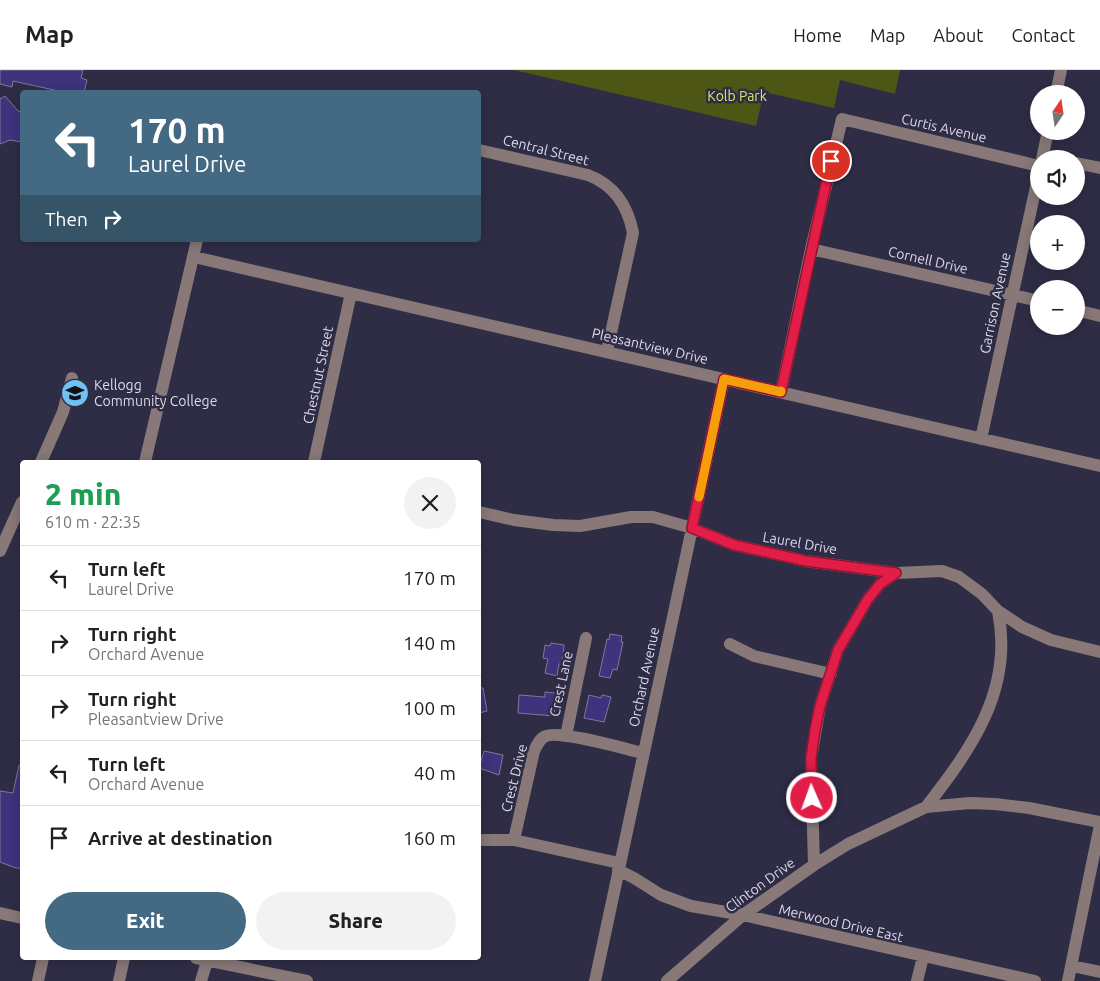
<!DOCTYPE html>
<meta charset="utf-8">
<style>
:root{--surface:#fff;--page:#f2f2f2;--text:#202124;--muted:#757577;--line:#e0e0e0;--accent:#446982}
body{margin:0;font-family:Ubuntu,sans-serif;background:var(--page);color:var(--text);height:100vh;display:flex;flex-direction:column;font-size:19px;white-space:nowrap}
*{box-sizing:border-box;margin:0}
p{font-size:16px;color:var(--muted)}
.icon{flex:none;width:28px;height:28px;fill:none;stroke:currentColor;stroke-width:2;stroke-linecap:round;stroke-linejoin:round}
.map{position:relative;flex:1;overflow:hidden}
.drawer{position:absolute;left:20px;top:390px;width:461px;height:500px;display:flex;flex-direction:column;background:var(--surface);border-radius:5px;box-shadow:0 2px 12px #0003}
.drawer>*{flex:none}
.guide{position:absolute;left:20px;top:20px;width:461px;height:152px;border-radius:5px;box-shadow:0 2px 12px #0003;background:#446982;color:#fff;overflow:hidden}
.needle{width:32px;rotate:13deg}
.fabs{position:absolute;left:1030px;top:15px;display:grid;gap:10px}
.fabs a{display:grid;place-items:center;width:55px;height:55px;border-radius:50%;background:var(--surface);box-shadow:0 2px 12px #0003;font-size:25px}
.pin{position:absolute;display:grid;place-items:center;width:42px;height:42px;color:#fff;margin:-21px;border:2px solid #fff;border-radius:50%;box-shadow:0 1px 5px #0007}
.me{position:absolute;width:55px;margin:-28px;rotate:358deg;stroke-linejoin:round;filter:drop-shadow(0 0 4px #0008)}
.turn{display:flex;align-items:center;gap:18px;height:105px;padding:0 25px;font-size:22px}
.turn .icon{width:65px;height:65px;stroke-width:2.5}
.turn b{display:block;font-size:35px;line-height:42px}
.then{display:flex;align-items:center;height:48px;padding:0 25px;background:#0003;gap:10px;font-size:19px}
.round{display:grid;place-items:center;flex:none;width:52px;height:52px;border-radius:26px;background:var(--page)}
.headline{display:flex;align-items:center;justify-content:space-between;height:85px;padding:0 25px}
h1{font-size:30px;font-weight:800;line-height:38px;color:#1e9e55}
.button{display:flex;gap:10px;margin-top:auto;padding:10px 25px}
.button a{flex:1;height:58px;border-radius:30px;background:var(--accent);color:#fff;font-size:20px;font-weight:800;line-height:58px;text-align:center}
.button a+a{background:var(--page);color:var(--text)}
ul{padding:0;list-style:none}
li{display:flex;align-items:center;gap:15px;height:65px;padding:0 25px;border-top:1px solid var(--line)}
li div{flex:1}
li b{display:block;font-size:19px}
li em{font-style:normal}
header{display:flex;align-items:center;gap:30px;box-sizing:border-box;height:70px;padding:0 25px;background:var(--surface);border-bottom:1px solid var(--line)}
header strong{font-size:24px}
nav{display:flex;gap:28px;margin-inline-start:auto;font-size:18px}
.map>svg:first-child{display:block}
</style>
<header>
<strong>Map</strong>
<nav><a>Home</a><a>Map</a><a>About</a><a>Contact</a></nav>
</header>
<div class="map">
<svg width="1100" height="911" viewBox="0 0 1100 911">
<rect width="100%" height="100%" fill="#2f2d46"/>
<path fill="#4e5615" d="M 514,0 L 900,0 L 895,24 L 840,10 L 834,38 L 764,22 L 756,56 Z"/>
<path fill="#3e337c" stroke="#7c7b98" d="M 0,0 L 83,0 L 81,8 L 87,10 L 84,22 L 63,22 L 13,11 L 12,17 L 0,14 Z
M 5,26 L 18,41 L 22,42 L 22,72 L 10,70 L 0,74 L 0,29 Z
M 610,564 L 622,566 L 621,572 L 623,572 L 617,600 L 613,599 L 610,608 L 599,606 L 607,569 L 609,570 Z
M 551,573 L 564,575 L 562,594 L 559,594 L 557,606 L 545,603 L 548,589 L 543,588 L 545,575 L 550,576 Z
M 479,618 L 483,618 L 487,641 L 479,643 Z
M 545,622 L 556,623 L 554,646 L 518,643 L 519,625 L 545,627 Z
M 589,625 L 601,628 L 602,625 L 611,627 L 604,652 L 584,648 Z
M 484,681 L 503,685 L 499,705 L 479,698 Z
M 19,695 L 22,695 L 22,790 L 21,798 L 16,798 L 0,792 L 0,721 L 13,723 Z"/>
<g fill="none" stroke-linecap="round" stroke-linejoin="round">
<path stroke="#887878" stroke-width="12" d="M 1056,24 L 1061,0
M 479,80 L 588,105 C 614,115 628,136 633,163 L 607,281
M 1043,85 L 1059,89
M 1042,89 L 1048,61
M 1076,93 L 1100,98
M 811,179 L 1039,231
M 194,187 L 1100,396
M 1076,240 L 1100,246
M 781,322 L 811,179 L 842,49 L 1039,96
M 981,369 L 1039,103
M 41,392 L 63,342 L 72,308
M 145,392 L 197,170
M 314,392 L 351,223
M 479,442 L 514,450 L 553,455 L 580,456 L 631,447 L 653,447 L 692,458 L 734,475 L 806,491 L 896,503 L 942,501 L 959,507 L 982,524 L 998,541 L 1022,557 L 1051,570 L 1100,582
M 0,481 L 22,432
M 730,574 L 754,586 L 831,604
M 566,666 L 586,568
M 926,737 C 971,679 1014,620 998,541
M 479,770 L 514,770 L 619,793
M 514,770 L 534,681 C 537,675 540,668 546,666 C 560,660 625,679 643,683
M 814,795 L 848,774 L 926,737 L 970,733 L 995,734 L 1029,738 L 1100,752
M 618,800 L 634,808 L 661,825 L 691,836 L 743,845 L 1035,911
M 0,843 L 22,848
M 196,888 L 307,911
M 1072,896 L 1100,902
M 38,911 L 43,888
M 119,911 L 124,888
M 201,911 L 208,888
M 595,911 L 724,309
M 667,911 L 743,845 L 814,795 L 811,688 L 820,636 L 838,580 L 868,529 L 880,514 L 896,503
M 917,911 L 923,887
M 1068,911 L 1100,755"/>
</g>
<g fill="none" stroke-linecap="round" stroke-linejoin="round">
<g stroke="#92132f" stroke-width="12">
<path id="route" d="M 812,728 L 811,688 L 815,660 L 820,636 L 838,580 L 868,529 L 880,514 L 896,503 L 806,491 L 734,475 L 692,458 L 724,309 L 781,322 L 831,91"/>
</g>
<use href="#route" stroke="#e11d48" stroke-width="9"/>
<path stroke="#f59e0b" stroke-width="9" d="M 699,427 L 724,309 L 781,322 L 781,321"/>
</g>
<defs>
<g id="university-disc" transform="scale(1.4375)"><circle r="9.5" fill="#6fc2f4" stroke="#2f2d46"/><path d="M0-5L7-2L0 1L-7-2ZM-4 1L0 2.5L4 1V4Q0 6-4 4Z" fill="#111"/></g>
</defs>
<g fill-rule="evenodd">
<use href="#university-disc" x="75" y="323"/>
</g>
<g text-anchor="middle" stroke-width="5" stroke-linejoin="round" paint-order="stroke">
<g font-size="14" fill="#d6e76c" stroke="#2f2d46">
<text x="737" y="31">Kolb Park</text>
</g>
<g font-size="14" fill="#dbdbec" stroke="#2f2d46">
<text transform="translate(944 58) rotate(13)" y="5">Curtis Avenue</text>
<text transform="translate(546 80) rotate(14)" y="5">Central Street</text>
<text transform="translate(928 190) rotate(13)" y="5">Cornell Drive</text>
<text transform="translate(995 233) rotate(-78)" y="5">Garrison Avenue</text>
<text transform="translate(650 276) rotate(13)" y="5">Pleasantview Drive</text>
<text transform="translate(318 305) rotate(-78)" y="5">Chestnut Street</text>
<text transform="translate(800 473) rotate(10)" y="5">Laurel Drive</text>
<text transform="translate(644 607) rotate(-78)" y="5">Orchard Avenue</text>
<text transform="translate(561 614) rotate(-78)" y="5">Crest Lane</text>
<text transform="translate(514 708) rotate(-76)" y="5">Crest Drive</text>
<text transform="translate(760 815) rotate(-36)" y="5">Clinton Drive</text>
<text transform="translate(841 853) rotate(13)" y="5">Merwood Drive East</text>
</g>
<g font-size="14" fill="#dbdbec" stroke="#2f2d46" text-anchor="start">
<text x="94" y="320">Kellogg<tspan x="94" dy="16">Community College</tspan></text>
</g>
</g>
</svg>
<div class="fabs">
<a><svg class="needle" viewBox="-14 -14 28 28"><path d="M0-13l5 13h-10z" fill="#e53935"/><path d="M0 13l5-13h-10z" fill="#757577"/></svg></a>
<a><svg class="icon" aria-label="sound" viewBox="0 0 24 24"><path d="M4 9h4l5-4v14l-5-4H4zM17 9q2 3 0 6"/></svg></a>
<a>+</a>
<a>−</a>
</div>
<div class="pin" style="left:831px;top:91px;background:#d93025"><svg class="icon" aria-label="arrive" viewBox="0 0 24 24"><path d="M6 21V4h12l-3 4 3 4H6"/></svg></div>
<svg class="me" style="left:812px;top:728px" viewBox="-20 -20 40 40"><circle r="17" fill="#e11d48" stroke="#fff" stroke-width="3"/><path d="M0-11L8 9 0 5-8 9z" fill="#fff"/></svg>
<div class="guide">
<div class="turn"><svg class="icon" aria-label="left" viewBox="0 0 24 24"><path d="M17 20v-9H6M10 6l-5 5 5 5"/></svg><div><b>170 m</b>Laurel Drive</div></div>
<div class="then">Then<svg class="icon" aria-label="right" viewBox="0 0 24 24"><path d="M7 20v-9h11M14 6l5 5-5 5"/></svg></div>
</div>
<section class="drawer">
<div class="headline"><div><h1>2 min</h1><p>610 m · 22:35</p></div><a class="round"><svg class="icon" aria-label="close" viewBox="0 0 24 24"><path d="M6 6l12 12M18 6L6 18"/></svg></a></div>
<ul>
<li><svg class="icon" aria-label="left" viewBox="0 0 24 24"><path d="M17 20v-9H6M10 6l-5 5 5 5"/></svg><div><b>Turn left</b><p>Laurel Drive</p></div><em>170 m</em></li>
<li><svg class="icon" aria-label="right" viewBox="0 0 24 24"><path d="M7 20v-9h11M14 6l5 5-5 5"/></svg><div><b>Turn right</b><p>Orchard Avenue</p></div><em>140 m</em></li>
<li><svg class="icon" aria-label="right" viewBox="0 0 24 24"><path d="M7 20v-9h11M14 6l5 5-5 5"/></svg><div><b>Turn right</b><p>Pleasantview Drive</p></div><em>100 m</em></li>
<li><svg class="icon" aria-label="left" viewBox="0 0 24 24"><path d="M17 20v-9H6M10 6l-5 5 5 5"/></svg><div><b>Turn left</b><p>Orchard Avenue</p></div><em>40 m</em></li>
<li><svg class="icon" aria-label="arrive" viewBox="0 0 24 24"><path d="M6 21V4h12l-3 4 3 4H6"/></svg><div><b>Arrive at destination</b></div><em>160 m</em></li>
</ul>
<div class="button"><a>Exit</a><a>Share</a></div>
</section>
</div>
